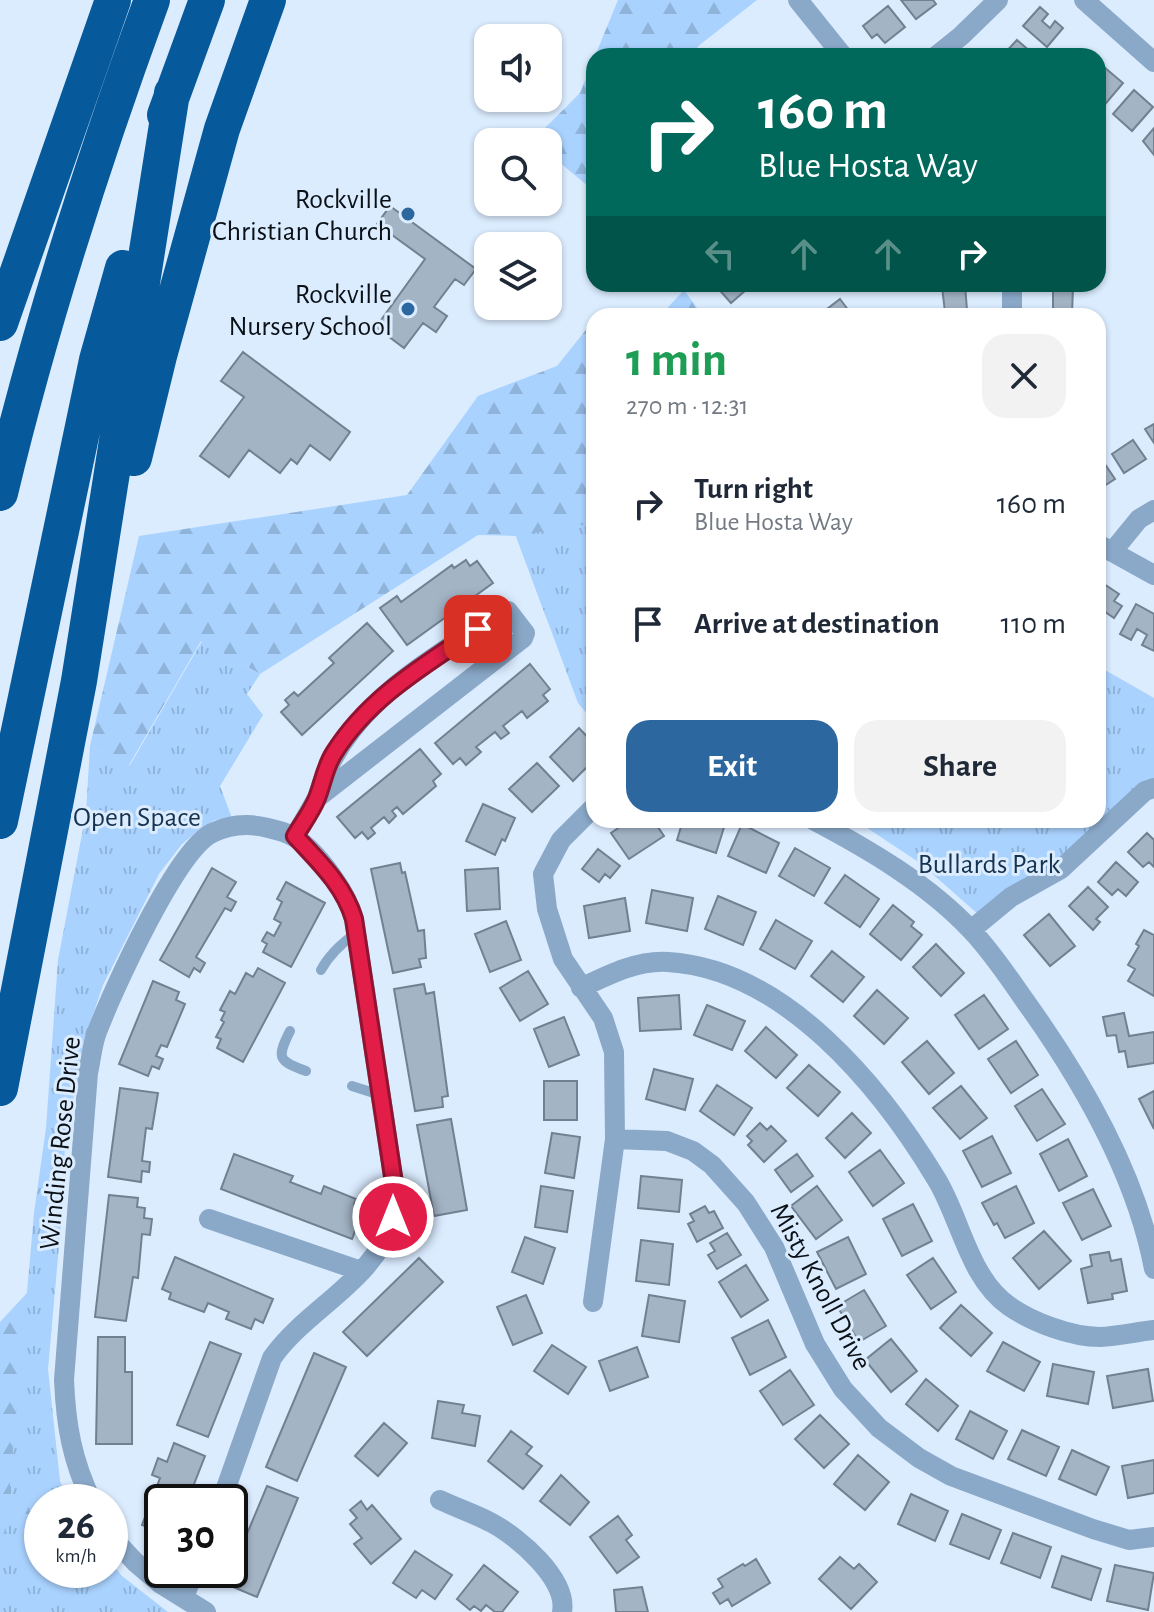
<!DOCTYPE html>
<meta charset="utf-8">
<style>
:root{--surface:#fff;--page:#f2f2f3;--text:#1f2937;--muted:#747a83;--accent:#2d679f}
body{margin:0;font-family:"Alegreya Sans",sans-serif;background:var(--page);color:var(--text);height:100vh;display:flex;flex-direction:column;font-size:30px;white-space:nowrap}
*{box-sizing:border-box;margin:0}
p{font-size:26px;color:var(--muted)}
.icon{flex:none;width:44px;height:44px;fill:none;stroke:currentColor;stroke-width:2;stroke-linecap:round;stroke-linejoin:round}
.map{position:relative;flex:1;overflow:hidden}
.side{position:absolute;left:586px;top:308px;width:520px;height:520px;display:flex;flex-direction:column;background:var(--surface);border-radius:24px;box-shadow:0 2px 6px #0004}
.side>*{flex:none}
.hud{position:absolute;left:586px;top:48px;width:520px;height:244px;border-radius:24px;box-shadow:0 2px 6px #0004;background:#00695c;color:#fff;overflow:hidden}
.buttons{position:absolute;left:474px;top:24px;display:grid;gap:16px}
.buttons a{display:grid;place-items:center;width:88px;height:88px;border-radius:16px;background:var(--surface);box-shadow:0 2px 6px #0004;font-size:40px}
.speed{position:absolute;left:24px;top:1484px;display:flex;gap:16px;font-size:40px;font-weight:700;text-align:center}
.speed>*{display:grid;place-content:center;width:104px;height:104px;border-radius:50%;background:var(--surface);box-shadow:0 2px 6px #0004;line-height:1}
.speed small{font-size:20px;font-weight:400}
.speed .limit{border:4px solid #111;border-radius:12px;background:#fff;color:#111}
.pin{position:absolute;display:grid;place-items:center;width:68px;height:68px;color:#fff;margin:-34px;border-radius:16px;box-shadow:0 4px 12px #0006}
.me{position:absolute;width:88px;margin:-44px;rotate:0deg;stroke-linejoin:round;filter:drop-shadow(0 0 6px #0008)}
.turn{display:flex;align-items:center;gap:28px;height:168px;padding:0 40px;font-size:36px}
.turn .icon{width:104px;height:104px;stroke-width:2.5}
.turn b{display:block;font-size:56px;line-height:68px}
.lanes{display:flex;align-items:center;height:76px;padding:0 40px;background:#0003;justify-content:center;gap:40px;direction:ltr}
.lanes .off{opacity:.35}
.round{display:grid;place-items:center;flex:none;width:84px;height:84px;border-radius:24px;background:var(--page)}
.summary{display:flex;align-items:center;justify-content:space-between;height:136px;padding:0 40px}
h1{font-size:48px;font-weight:600;line-height:60px;color:#1e9e55}
.cta{display:flex;gap:16px;margin-top:auto;padding:16px 40px}
.cta a{flex:1;height:92px;border-radius:24px;background:var(--accent);color:#fff;font-size:32px;font-weight:600;line-height:92px;text-align:center}
.cta a+a{background:var(--page);color:var(--text)}
ul{padding:0;list-style:none}
li{display:flex;align-items:center;gap:24px;height:120px;padding:0 40px}
li div{flex:1}
li b{display:block;font-size:30px}
li em{font-style:normal}
.map>svg:first-child{display:block}
</style>
<div class="map">
<svg width="1154" height="1612" viewBox="0 0 1154 1612">
<defs>
<pattern id="forest-firs" width="22" height="20" patternUnits="userSpaceOnUse" patternTransform="scale(2)"><rect width="22" height="20" fill="#a9d2fe"/><path d="M5 1l3.5 6h-7zM16 11l3.5 6h-7z" fill="#90b3d9"/></pattern>
<pattern id="park-tufts" width="24" height="20" patternUnits="userSpaceOnUse" patternTransform="scale(2)"><rect width="24" height="20" fill="#a9d2fe"/><path d="M3 7l-1-3M5 7V3M7 7l1-3M15 17l-1-3M17 17v-4M19 17l1-3" fill="none" stroke="#90b3d9"/></pattern>
</defs>
<rect width="100%" height="100%" fill="#dbecff"/>
<path fill="url(#forest-firs)" d="M 618,0 L 757,0 L 697,47 L 704,56 L 595,56 Z
M 594,59 L 594,191 L 548,153 L 548,142 L 533,140 L 580,93 Z
M 684,290 L 703,316 L 660,316 Z
M 589,326 L 594,326 L 594,708 L 546,617 L 516,536 L 478,535 L 260,674 L 201,641 L 129,765 L 90,746 L 139,536 L 407,495 L 478,396 L 557,366 Z
M 51,1267 L 42,1570 L 11,1612 L 0,1612 L 0,1322 Z"/>
<path fill="url(#park-tufts)" d="M 594,523 L 594,722 L 578,703 L 516,536 Z
M 202,641 L 260,674 L 247,694 L 263,715 L 220,786 L 232,818 L 215,820 L 200,829 L 182,844 L 159,874 L 103,985 L 83,1044 L 65,1144 L 63,1201 L 48,1369 L 60,1481 L 69,1502 L 42,1502 L 42,1513 L 8,1507 L 34,1213 L 46,1128 L 58,960 L 86,813 L 90,746 L 130,765 Z
M 1098,666 L 1154,698 L 1154,783 L 987,922 L 920,863 L 855,820 L 1098,820 Z
M 7,1513 L 42,1518 L 42,1570 L 110,1570 L 110,1561 L 122,1576 L 168,1612 L 0,1612 L 0,1564 Z"/>
<path fill="#a3b4c5" stroke="#718191" stroke-width="2" d="M 901,0 L 933,0 L 936,4 L 916,19 Z
M 888,6 L 905,27 L 885,43 L 877,34 L 872,38 L 863,26 Z
M 1040,7 L 1048,14 L 1042,21 L 1050,28 L 1055,21 L 1063,28 L 1047,47 L 1023,26 Z
M 1017,40 L 1032,53 L 1030,56 L 1002,56 Z
M 1104,67 L 1123,83 L 1102,108 L 1098,105 L 1098,73 Z
M 1134,90 L 1153,107 L 1132,131 L 1113,114 Z
M 1154,128 L 1154,155 L 1143,141 Z
M 390,206 L 476,269 L 464,285 L 455,279 L 434,307 L 447,316 L 436,332 L 423,323 L 404,348 L 376,327 L 425,259 L 377,224 Z
M 741,284 L 746,290 L 731,303 L 715,285 Z
M 965,285 L 967,310 L 945,312 L 942,287 Z
M 1053,287 L 1073,288 L 1072,313 L 1053,313 Z
M 840,299 L 852,315 L 818,316 Z
M 243,352 L 350,432 L 330,460 L 310,445 L 297,464 L 291,459 L 280,473 L 249,450 L 229,477 L 200,456 L 244,397 L 221,381 Z
M 1154,424 L 1154,443 L 1145,429 Z
M 1133,440 L 1146,459 L 1124,473 L 1112,454 Z
M 1098,454 L 1115,479 L 1098,490 Z
M 466,560 L 470,566 L 477,561 L 493,583 L 407,645 L 380,608 L 397,596 L 401,602 L 452,565 L 454,568 Z
M 1098,580 L 1119,594 L 1114,601 L 1122,606 L 1114,618 L 1098,607 Z
M 1136,604 L 1154,614 L 1154,651 L 1142,645 L 1147,635 L 1137,629 L 1131,640 L 1120,634 Z
M 367,623 L 393,651 L 302,735 L 281,712 L 289,705 L 285,700 L 294,692 L 298,696 L 334,663 L 329,658 Z
M 530,664 L 550,689 L 543,695 L 548,701 L 527,718 L 522,711 L 503,726 L 509,733 L 501,739 L 495,732 L 476,747 L 481,752 L 466,765 L 460,758 L 453,764 L 435,743 Z
M 579,728 L 594,744 L 594,760 L 573,781 L 550,757 Z
M 420,749 L 441,774 L 433,781 L 436,786 L 403,814 L 397,807 L 392,811 L 396,816 L 389,823 L 384,817 L 371,828 L 375,833 L 368,839 L 362,832 L 355,838 L 337,817 Z
M 537,763 L 559,786 L 532,812 L 509,789 Z
M 483,804 L 515,818 L 505,841 L 502,839 L 495,855 L 466,841 Z
M 630,820 L 653,820 L 664,836 L 629,859 L 611,833 Z
M 683,820 L 726,821 L 716,853 L 677,840 Z
M 742,824 L 779,843 L 766,873 L 728,856 Z
M 1147,833 L 1154,840 L 1154,867 L 1149,862 L 1143,867 L 1128,852 Z
M 795,848 L 830,868 L 814,896 L 779,876 Z
M 598,849 L 620,866 L 610,878 L 605,874 L 599,882 L 582,869 Z
M 1116,862 L 1138,882 L 1126,896 L 1118,889 L 1112,895 L 1098,882 Z
M 400,863 L 402,873 L 405,872 L 418,931 L 424,930 L 426,958 L 419,959 L 421,967 L 393,973 L 371,869 Z
M 212,868 L 236,882 L 227,897 L 236,902 L 231,911 L 225,908 L 196,957 L 205,963 L 200,972 L 194,968 L 189,977 L 160,960 Z
M 498,868 L 500,909 L 467,911 L 465,870 Z
M 845,875 L 879,899 L 860,927 L 825,903 Z
M 286,882 L 325,903 L 291,967 L 263,952 L 267,944 L 262,941 L 267,932 L 274,936 L 281,923 L 274,919 L 282,902 L 277,899 Z
M 1088,887 L 1108,907 L 1096,919 L 1100,922 L 1093,930 L 1069,906 Z
M 652,890 L 693,898 L 687,931 L 646,923 Z
M 718,896 L 756,912 L 743,945 L 705,929 Z
M 625,898 L 630,931 L 589,938 L 584,906 Z
M 893,905 L 914,922 L 911,926 L 922,935 L 901,960 L 870,934 Z
M 1049,914 L 1075,946 L 1050,966 L 1024,935 Z
M 776,920 L 812,941 L 795,969 L 760,949 Z
M 506,921 L 521,960 L 490,972 L 475,934 Z
M 1144,930 L 1154,935 L 1154,996 L 1128,981 L 1135,969 L 1128,965 L 1139,946 L 1136,944 Z
M 936,944 L 964,973 L 941,996 L 913,967 Z
M 832,951 L 864,977 L 843,1002 L 811,976 Z
M 258,968 L 285,983 L 243,1062 L 217,1048 L 221,1039 L 216,1037 L 224,1022 L 221,1020 L 225,1012 L 220,1010 L 230,991 L 235,994 L 246,973 L 253,977 Z
M 528,971 L 548,1004 L 520,1021 L 500,988 Z
M 153,981 L 179,992 L 176,1000 L 185,1004 L 167,1047 L 161,1045 L 156,1056 L 163,1059 L 159,1069 L 152,1066 L 148,1076 L 119,1064 Z
M 424,984 L 426,994 L 434,992 L 448,1096 L 442,1097 L 443,1107 L 415,1111 L 394,989 Z
M 877,990 L 908,1018 L 884,1044 L 854,1016 Z
M 679,995 L 681,1029 L 640,1031 L 638,998 Z
M 984,995 L 1008,1029 L 979,1049 L 955,1015 Z
M 707,1005 L 745,1021 L 732,1050 L 694,1035 Z
M 1124,1013 L 1129,1036 L 1154,1032 L 1154,1063 L 1128,1067 L 1125,1051 L 1119,1052 L 1116,1035 L 1107,1036 L 1103,1017 Z
M 564,1017 L 579,1055 L 549,1067 L 534,1029 Z
M 766,1027 L 797,1055 L 776,1078 L 745,1051 Z
M 927,1041 L 954,1073 L 929,1094 L 902,1062 Z
M 1016,1041 L 1038,1075 L 1011,1093 L 988,1059 Z
M 809,1065 L 840,1092 L 818,1116 L 787,1088 Z
M 654,1069 L 693,1079 L 685,1110 L 646,1099 Z
M 544,1081 L 577,1081 L 577,1120 L 544,1120 Z
M 717,1085 L 752,1108 L 734,1135 L 700,1111 Z
M 961,1086 L 987,1118 L 960,1139 L 933,1108 Z
M 120,1088 L 158,1093 L 152,1129 L 146,1128 L 142,1161 L 150,1162 L 149,1172 L 142,1171 L 141,1182 L 108,1177 Z
M 1042,1089 L 1065,1124 L 1037,1141 L 1015,1106 Z
M 1154,1091 L 1154,1129 L 1139,1099 Z
M 852,1113 L 871,1133 L 845,1158 L 826,1138 Z
M 451,1119 L 467,1210 L 434,1216 L 417,1125 Z
M 760,1123 L 767,1130 L 771,1126 L 786,1141 L 764,1162 L 748,1145 L 752,1141 L 747,1136 Z
M 552,1133 L 580,1137 L 574,1178 L 545,1173 Z
M 992,1136 L 1011,1173 L 982,1187 L 963,1151 Z
M 1068,1139 L 1087,1176 L 1059,1191 L 1040,1154 Z
M 880,1150 L 904,1183 L 873,1206 L 849,1172 Z
M 234,1154 L 293,1176 L 290,1182 L 321,1194 L 324,1186 L 356,1199 L 354,1204 L 364,1208 L 352,1239 L 221,1189 Z
M 797,1154 L 813,1176 L 791,1192 L 775,1170 Z
M 641,1176 L 682,1180 L 679,1212 L 638,1208 Z
M 541,1186 L 573,1191 L 567,1232 L 535,1227 Z
M 817,1186 L 842,1220 L 816,1239 L 791,1206 Z
M 1016,1186 L 1034,1223 L 1005,1238 L 997,1223 L 994,1225 L 982,1203 Z
M 1093,1189 L 1111,1226 L 1082,1240 L 1063,1203 Z
M 109,1195 L 138,1198 L 137,1207 L 145,1208 L 144,1218 L 152,1219 L 150,1235 L 142,1234 L 138,1278 L 133,1277 L 126,1321 L 95,1317 Z
M 913,1204 L 932,1241 L 902,1256 L 883,1219 Z
M 705,1206 L 709,1213 L 714,1211 L 723,1228 L 697,1242 L 688,1224 L 694,1221 L 690,1214 Z
M 1044,1231 L 1071,1261 L 1039,1289 L 1013,1258 Z
M 727,1233 L 741,1255 L 717,1269 L 708,1255 L 715,1251 L 710,1243 Z
M 525,1237 L 555,1248 L 543,1284 L 512,1272 Z
M 848,1237 L 866,1274 L 836,1289 L 817,1252 Z
M 641,1240 L 673,1244 L 669,1285 L 636,1281 Z
M 1109,1252 L 1111,1261 L 1121,1259 L 1127,1291 L 1112,1294 L 1113,1299 L 1088,1303 L 1081,1269 L 1092,1266 L 1090,1255 Z
M 175,1257 L 273,1299 L 263,1323 L 255,1319 L 251,1329 L 226,1319 L 229,1312 L 208,1303 L 204,1312 L 169,1299 L 171,1293 L 162,1289 Z
M 419,1258 L 443,1282 L 367,1356 L 343,1332 Z
M 933,1258 L 956,1292 L 931,1309 L 907,1275 Z
M 746,1265 L 768,1300 L 741,1317 L 719,1282 Z
M 864,1290 L 886,1326 L 859,1342 L 837,1306 Z
M 526,1295 L 542,1333 L 513,1345 L 497,1307 Z
M 649,1295 L 685,1301 L 679,1342 L 642,1336 Z
M 961,1305 L 992,1333 L 971,1356 L 940,1328 Z
M 768,1320 L 786,1357 L 750,1375 L 732,1338 Z
M 98,1337 L 125,1337 L 125,1372 L 132,1372 L 132,1444 L 96,1444 Z
M 891,1339 L 917,1371 L 891,1392 L 865,1360 Z
M 210,1342 L 241,1354 L 208,1437 L 177,1425 Z
M 1003,1342 L 1040,1362 L 1024,1391 L 987,1371 Z
M 552,1345 L 586,1367 L 568,1394 L 534,1371 Z
M 637,1347 L 648,1377 L 610,1391 L 599,1361 Z
M 314,1353 L 346,1367 L 297,1481 L 266,1467 Z
M 1053,1364 L 1094,1372 L 1088,1404 L 1047,1396 Z
M 1148,1369 L 1153,1401 L 1113,1408 L 1107,1376 Z
M 790,1370 L 814,1405 L 783,1425 L 760,1391 Z
M 926,1379 L 958,1406 L 938,1431 L 906,1404 Z
M 438,1401 L 464,1405 L 462,1413 L 480,1416 L 475,1446 L 432,1438 Z
M 970,1411 L 1007,1431 L 993,1459 L 956,1439 Z
M 820,1415 L 849,1444 L 824,1468 L 795,1439 Z
M 384,1423 L 407,1443 L 378,1476 L 355,1456 Z
M 1022,1430 L 1059,1447 L 1046,1476 L 1008,1459 Z
M 511,1431 L 532,1447 L 526,1454 L 542,1466 L 523,1489 L 488,1461 Z
M 174,1443 L 205,1456 L 187,1502 L 162,1502 L 162,1533 L 142,1525 L 160,1478 L 152,1475 L 158,1458 L 167,1462 Z
M 1072,1450 L 1109,1467 L 1096,1495 L 1059,1479 Z
M 858,1455 L 889,1482 L 865,1510 L 834,1484 Z
M 1154,1460 L 1154,1493 L 1128,1498 L 1122,1466 Z
M 561,1475 L 589,1502 L 570,1525 L 540,1501 Z
M 267,1486 L 298,1498 L 257,1597 L 226,1584 Z
M 911,1494 L 948,1511 L 935,1541 L 898,1524 Z
M 361,1501 L 367,1510 L 372,1505 L 401,1539 L 371,1564 L 354,1544 L 362,1538 L 350,1524 L 357,1518 L 350,1510 Z
M 962,1514 L 1001,1530 L 989,1559 L 950,1544 Z
M 618,1516 L 632,1535 L 626,1540 L 639,1557 L 617,1573 L 590,1537 Z
M 1013,1533 L 1051,1547 L 1040,1578 L 1001,1563 Z
M 415,1551 L 452,1575 L 435,1599 L 422,1590 L 416,1598 L 393,1583 Z
M 1062,1556 L 1101,1569 L 1091,1600 L 1052,1587 Z
M 840,1557 L 854,1569 L 859,1564 L 877,1582 L 851,1609 L 819,1579 Z
M 756,1559 L 770,1583 L 732,1606 L 728,1599 L 720,1604 L 713,1593 L 723,1587 L 718,1579 L 743,1564 L 745,1566 Z
M 484,1565 L 518,1592 L 502,1612 L 495,1612 L 486,1605 L 481,1611 L 474,1606 L 470,1610 L 457,1599 Z
M 1115,1565 L 1154,1573 L 1148,1610 L 1107,1601 Z
M 642,1587 L 648,1612 L 616,1612 L 614,1590 Z"/>
<g fill="none" stroke-linecap="round" stroke-linejoin="round">
<path stroke="#8aa8c8" stroke-width="10" d="M 321,970 C 329,955 342,943 356,933
M 290,1031 C 277,1057 277,1061 306,1071
M 352,1086 L 380,1095"/>
<path stroke="#8aa8c8" stroke-width="20" d="M 798,0 L 843,56
M 1084,0 L 1154,62
M 936,56 L 961,36 L 998,0
M 1012,316 L 1012,284
M 1098,544 L 1154,575
M 1112,552 L 1139,519 L 1154,510
M 813,820 C 868,849 928,884 971,930 C 991,951 1007,975 1023,998 C 1080,1077 1136,1172 1154,1269
M 295,836 L 317,798 L 523,638 L 525,633 L 508,611 L 503,611 C 428,663 343,705 317,798
M 971,930 L 1011,897 L 1061,869 L 1145,791 L 1154,788
M 581,988 C 608,975 637,960 668,962 C 785,969 881,1087 937,1180 C 961,1220 969,1278 1009,1306 C 1032,1322 1071,1337 1100,1337 C 1118,1336 1136,1332 1154,1330
M 615,1139 L 667,1141 L 693,1151 L 712,1165 L 746,1203 L 774,1247 L 815,1344 L 843,1389 L 879,1428 L 919,1458 L 951,1476 L 1093,1529 L 1129,1540 L 1154,1537
M 209,1219 L 361,1271
M 593,1302 L 615,1139 L 614,1052 L 603,1018 L 563,959 L 547,909 L 543,874 L 561,840 L 594,807
M 440,1500 C 457,1508 475,1514 492,1523 C 518,1537 568,1579 562,1612
M 92,1502 C 72,1460 66,1426 64,1380 L 88,1073 C 91,1060 92,1045 97,1032 C 113,990 176,851 212,833 C 237,821 258,824 283,832 C 312,841 346,891 354,919 L 394,1183 C 394,1195 395,1209 392,1220 C 375,1281 306,1309 272,1358 L 221,1502
M 110,1535 L 135,1562 L 161,1584 L 206,1612
M 184,1597 L 195,1570"/>
<path stroke="#06599a" stroke-width="36" d="M 165,115 L 207,0
M 0,323 L 113,0
M 134,458 L 159,356 L 222,129 L 268,0
M 0,493 C 40,326 93,161 152,0
M 0,821 L 97,360 L 123,268
M 0,1088 L 79,681 L 172,93"/>
</g>
<g fill="none" stroke-linecap="round" stroke-linejoin="round">
<g stroke="#92132f" stroke-width="20">
<path id="route" d="M 393,1217 L 394,1183 L 354,919 C 344,885 318,861 295,836 C 302,824 312,811 317,798 C 323,783 325,767 334,753 C 369,697 425,665 478,629"/>
</g>
<use href="#route" stroke="#e11d48" stroke-width="14"/>
</g>
<g fill="#2d679f" stroke="#dbecff" stroke-width="3">
<circle cx="408" cy="214" r="8"/>
<circle cx="408" cy="309" r="8"/>
</g>
<g text-anchor="middle" stroke-width="6" stroke-linejoin="round" paint-order="stroke">
<g font-size="28" fill="#0a1016" stroke="#dbecff" text-anchor="end">
<text x="392" y="208">Rockville<tspan x="392" dy="32">Christian Church</tspan></text>
<text x="392" y="303">Rockville<tspan x="392" dy="32">Nursery School</tspan></text>
</g>
<g font-size="28" fill="#15324f" stroke="#dbecff">
<text x="137" y="826">Open Space</text>
<text x="989" y="873">Bullards Park</text>
</g>
<g font-size="28" fill="#0a1016" stroke="#dbecff">
<text transform="translate(59 1143) rotate(-84)" y="10">Winding Rose Drive</text>
<text transform="translate(822 1286) rotate(62)" y="10">Misty Knoll Drive</text>
</g>
</g>
</svg>
<div class="buttons">
<a><svg class="icon" aria-label="sound" viewBox="0 0 24 24"><path d="M4 9h4l5-4v14l-5-4H4zM17 9q2 3 0 6"/></svg></a>
<a><svg class="icon" aria-label="search" viewBox="0 0 24 24"><circle cx="10" cy="10" r="6"/><path d="M15 15l6 6"/></svg></a>
<a><svg class="icon" aria-label="layers" viewBox="0 0 24 24"><path d="M12 4l9 5-9 5-9-5zM3 14l9 5 9-5"/></svg></a>
</div>
<div class="speed"><div>26<small>km/h</small></div><div class="limit">30</div></div>
<div class="pin" style="left:478px;top:629px;background:#d93025"><svg class="icon" aria-label="arrive" viewBox="0 0 24 24"><path d="M6 21V4h12l-3 4 3 4H6"/></svg></div>
<svg class="me" style="left:393px;top:1217px" viewBox="-20 -20 40 40"><circle r="17" fill="#e11d48" stroke="#fff" stroke-width="3"/><path d="M0-11L8 9 0 5-8 9z" fill="#fff"/></svg>
<div class="hud">
<div class="turn"><svg class="icon" aria-label="right" viewBox="0 0 24 24"><path d="M7 20v-9h11M14 6l5 5-5 5"/></svg><div><b>160 m</b>Blue Hosta Way</div></div>
<div class="lanes"><svg class="icon off" aria-label="left" viewBox="0 0 24 24"><path d="M17 20v-9H6M10 6l-5 5 5 5"/></svg><svg class="icon off" aria-label="ahead" viewBox="0 0 24 24"><path d="M12 20V5M6 11l6-6 6 6"/></svg><svg class="icon off" aria-label="ahead" viewBox="0 0 24 24"><path d="M12 20V5M6 11l6-6 6 6"/></svg><svg class="icon" aria-label="right" viewBox="0 0 24 24"><path d="M7 20v-9h11M14 6l5 5-5 5"/></svg></div>
</div>
<section class="side">
<div class="summary"><div><h1>1 min</h1><p>270 m · 12:31</p></div><a class="round"><svg class="icon" aria-label="close" viewBox="0 0 24 24"><path d="M6 6l12 12M18 6L6 18"/></svg></a></div>
<ul>
<li><svg class="icon" aria-label="right" viewBox="0 0 24 24"><path d="M7 20v-9h11M14 6l5 5-5 5"/></svg><div><b>Turn right</b><p>Blue Hosta Way</p></div><em>160 m</em></li>
<li><svg class="icon" aria-label="arrive" viewBox="0 0 24 24"><path d="M6 21V4h12l-3 4 3 4H6"/></svg><div><b>Arrive at destination</b></div><em>110 m</em></li>
</ul>
<div class="cta"><a>Exit</a><a>Share</a></div>
</section>
</div>
